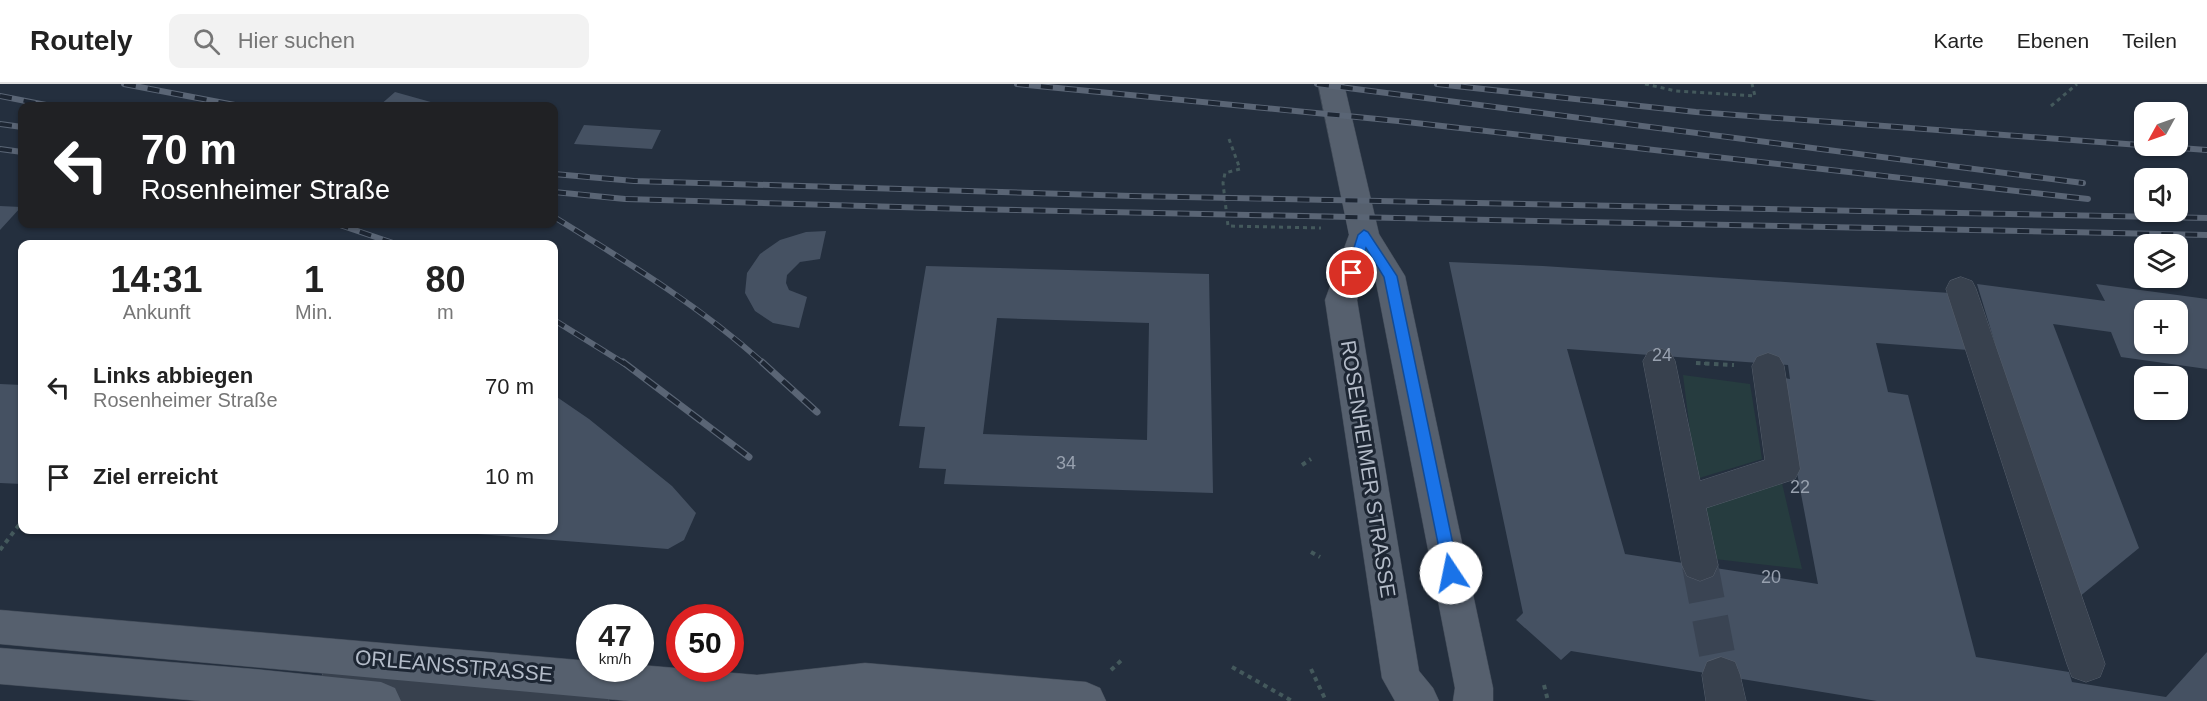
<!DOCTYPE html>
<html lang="de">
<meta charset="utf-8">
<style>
:root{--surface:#fff;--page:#f2f2f2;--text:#222;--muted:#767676;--line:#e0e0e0}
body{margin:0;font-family:Arial,sans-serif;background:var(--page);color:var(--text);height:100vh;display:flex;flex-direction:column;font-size:22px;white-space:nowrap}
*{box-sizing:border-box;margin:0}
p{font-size:20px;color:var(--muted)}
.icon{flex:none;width:33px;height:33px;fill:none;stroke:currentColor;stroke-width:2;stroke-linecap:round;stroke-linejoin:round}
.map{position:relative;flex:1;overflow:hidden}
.drawer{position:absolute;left:18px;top:156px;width:540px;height:294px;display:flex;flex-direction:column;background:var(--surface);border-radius:12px;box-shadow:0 2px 4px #0004}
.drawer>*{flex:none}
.hud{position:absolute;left:18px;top:18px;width:540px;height:126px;border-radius:12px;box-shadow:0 2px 4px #0004;background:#202124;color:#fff;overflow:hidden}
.needle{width:39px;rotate:230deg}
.tools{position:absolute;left:2134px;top:18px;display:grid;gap:12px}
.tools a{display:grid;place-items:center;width:54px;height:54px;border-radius:12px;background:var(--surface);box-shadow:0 2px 4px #0004;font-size:30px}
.speed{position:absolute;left:576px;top:520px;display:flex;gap:12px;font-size:30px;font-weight:700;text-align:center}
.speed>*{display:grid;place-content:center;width:78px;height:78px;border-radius:50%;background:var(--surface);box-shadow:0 2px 4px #0004;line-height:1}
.speed small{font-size:15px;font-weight:400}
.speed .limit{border:9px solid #d22;background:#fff;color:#111}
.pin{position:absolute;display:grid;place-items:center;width:51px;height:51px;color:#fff;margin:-26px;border:3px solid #fff;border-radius:50%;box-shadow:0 2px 6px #0007}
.me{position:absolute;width:66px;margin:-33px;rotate:349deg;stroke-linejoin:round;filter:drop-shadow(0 0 4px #0008)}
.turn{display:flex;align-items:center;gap:21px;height:126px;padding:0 24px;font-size:27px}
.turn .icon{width:78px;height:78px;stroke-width:2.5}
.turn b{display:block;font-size:42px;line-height:51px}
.eta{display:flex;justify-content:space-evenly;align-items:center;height:102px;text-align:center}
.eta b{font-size:36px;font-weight:600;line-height:42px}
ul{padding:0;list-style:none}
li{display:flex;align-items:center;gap:18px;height:90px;padding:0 24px}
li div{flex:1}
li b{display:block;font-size:22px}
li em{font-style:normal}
header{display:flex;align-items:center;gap:36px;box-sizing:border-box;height:84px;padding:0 30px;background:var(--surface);border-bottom:2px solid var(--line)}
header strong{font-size:28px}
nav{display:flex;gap:33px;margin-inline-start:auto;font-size:21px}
.search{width:420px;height:54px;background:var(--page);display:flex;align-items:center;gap:15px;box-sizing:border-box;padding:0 21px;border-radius:12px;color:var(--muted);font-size:22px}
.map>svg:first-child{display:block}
</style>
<header>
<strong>Routely</strong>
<div class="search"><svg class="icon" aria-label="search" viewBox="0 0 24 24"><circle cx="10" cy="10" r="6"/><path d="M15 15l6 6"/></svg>Hier suchen</div>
<nav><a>Karte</a><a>Ebenen</a><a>Teilen</a></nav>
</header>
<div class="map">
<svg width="2207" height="617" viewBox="0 0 2207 617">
<rect width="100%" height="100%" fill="#242f3e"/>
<path fill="#263c3f" d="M 1683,291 L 1750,300 L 1762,375 L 1696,395 Z
M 1782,399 L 1802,485 L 1706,474 L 1698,425 Z"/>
<path fill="#455162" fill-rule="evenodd" d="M 395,8 L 445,22 L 379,22 Z
M 584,41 L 661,46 L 652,65 L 574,60 Z
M 0,122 L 21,123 L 0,146 Z
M 826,147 L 820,175 L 800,178 L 787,191 L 786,199 L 789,206 L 807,213 L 799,244 L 773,239 L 755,227 L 745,209 L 747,189 L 760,170 L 780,156 L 806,148 Z
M 1449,178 L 1543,182 L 1950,209 L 1968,266 L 1876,259 L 1888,308 L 1908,311 L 1976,573 L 2069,588 L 2072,598 L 2166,613 L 2207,568 L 2207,617 L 1877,617 L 1571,567 L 1561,576 L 1516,536 L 1523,529 ZM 1567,265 L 1788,281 L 1790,295 L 1779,293 L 1818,500 L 1625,470 Z
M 926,182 L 1209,190 L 1213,409 L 944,400 L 946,385 L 919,384 L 925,343 L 899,342 ZM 997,234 L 1149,239 L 1147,356 L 983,350 Z
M 1977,200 L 2105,217 L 2096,200 L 2207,215 L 2207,285 L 2121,273 L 2111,248 L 2053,240 L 2139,464 L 2073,518 ZM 2145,226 L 2178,226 L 2178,260 L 2145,260 Z
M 0,300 L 22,301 L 22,400 L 0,399 Z
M 554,311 L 589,335 L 672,402 L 696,429 L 684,456 L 668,465 L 439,447 L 554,446 Z"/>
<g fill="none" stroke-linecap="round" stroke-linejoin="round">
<path stroke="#3a4453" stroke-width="36" stroke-dasharray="36 18" stroke-linecap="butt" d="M 1700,481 L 1721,591"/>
<g stroke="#565f6c" stroke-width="1">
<path id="minor" d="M 1961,193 L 1972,197 L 1976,205 L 2105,580 L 2100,593 L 2086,598 L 2072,593 L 2067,580 L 1946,205 L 1950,197 Z
M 1659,264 L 1670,268 L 1675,277 L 1700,397 L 1765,376 L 1752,282 L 1757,273 L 1768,269 L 1779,273 L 1784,282 L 1800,385 L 1795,395 L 1706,424 L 1718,481 L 1713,492 L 1700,497 L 1687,492 L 1682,481 L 1643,277 L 1648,268 Z
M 1721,573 L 1735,578 L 1740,591 L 1746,617 L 1706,617 L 1702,591 L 1707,578 Z
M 340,577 L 589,598 L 603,604 L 609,617 L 382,617 L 340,613 L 326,608 L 321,595 L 326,582 Z"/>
</g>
<g stroke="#414a57" stroke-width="1">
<path id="major" d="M 1318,0 L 1344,0 L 1379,150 L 1405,192 L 1493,604 L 1493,617 L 1453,617 L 1455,604 L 1375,193 L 1368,182 L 1357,216 L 1419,587 L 1433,604 L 1439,617 L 1395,617 L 1382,594 L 1325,216 L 1349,151 Z
M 0,526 L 590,577 L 590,585 L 640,585 L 640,581 L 757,591 L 865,579 L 1086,598 L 1100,604 L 1106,617 L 629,617 L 0,560 Z
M 0,564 L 253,585 L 381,598 L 395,604 L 401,617 L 201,617 L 0,600 Z"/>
</g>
<path stroke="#44595c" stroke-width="3" stroke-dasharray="4 4" stroke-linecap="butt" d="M 1645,0 L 1676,7 L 1755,12 L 1752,0
M 2051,22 L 2077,0
M 1229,55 L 1240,85 L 1225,89 L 1223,99 L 1228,142 L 1321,144
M 1696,279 L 1711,280"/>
<path stroke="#44595c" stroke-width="4" stroke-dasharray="4.5 4.5" stroke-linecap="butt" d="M 1696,279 L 1734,281
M 1302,381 L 1311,375
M 0,466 L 22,437
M 1311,468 L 1320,473
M 1232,583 L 1292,617
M 1311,585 L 1326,617
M 1111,586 L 1124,574
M 1544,601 L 1548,617"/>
<use href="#minor" fill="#38414e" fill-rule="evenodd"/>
<use href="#major" fill="#56606e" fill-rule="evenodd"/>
<g stroke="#5a6575" stroke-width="6">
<path id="rail-far1" d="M 124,0 L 240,22
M 1017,0 L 1398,37 L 2088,115
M 1317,0 L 2083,99
M 1437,0 L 1696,28 L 2207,66
M 0,12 L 51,22
M 0,40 L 22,43
M 0,65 L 22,68
M 554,90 L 634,97 L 1132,112 L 2207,134
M 554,108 L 625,115 L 967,125 L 2207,151
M 554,133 C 627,178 700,222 764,280
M 337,140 L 396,160
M 554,236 L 625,280"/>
</g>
<g stroke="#5a6575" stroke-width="7">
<path id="rail" d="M 623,278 L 749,373
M 762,278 L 817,328"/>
</g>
<use href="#rail-far1" stroke="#1d2633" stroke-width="4" stroke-dasharray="12" stroke-linecap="butt"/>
<use href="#rail" stroke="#1d2633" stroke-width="4.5" stroke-dasharray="14" stroke-linecap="butt"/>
</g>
<path fill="#1a73e8" stroke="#114b97" stroke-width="1.5" d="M 1364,146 L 1368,148 L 1397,192 L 1459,489 L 1457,494 L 1451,496 L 1446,494 L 1444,489 L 1384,193 L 1366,164 L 1357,192 L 1352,193 L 1346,189 L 1358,151 Z"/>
<g text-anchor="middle" stroke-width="6" stroke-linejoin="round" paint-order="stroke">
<g font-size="18" fill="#98a1af">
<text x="1662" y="277">24</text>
<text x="1066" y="385">34</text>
<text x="1800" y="409">22</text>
<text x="1771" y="499">20</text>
</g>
<g font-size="21" fill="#b4bcc9" stroke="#1d2633">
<text transform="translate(1368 385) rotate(81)" y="7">ROSENHEIMER STRASSE</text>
<text transform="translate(454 582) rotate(5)" y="7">ORLEANSSTRASSE</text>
</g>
</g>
</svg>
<div class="tools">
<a><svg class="needle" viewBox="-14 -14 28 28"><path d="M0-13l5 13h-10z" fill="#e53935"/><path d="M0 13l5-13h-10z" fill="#767676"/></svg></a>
<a><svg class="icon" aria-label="sound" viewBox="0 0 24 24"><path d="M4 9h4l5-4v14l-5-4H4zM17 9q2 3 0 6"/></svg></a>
<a><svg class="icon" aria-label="layers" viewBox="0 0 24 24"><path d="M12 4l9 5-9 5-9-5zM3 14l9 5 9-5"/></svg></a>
<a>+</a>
<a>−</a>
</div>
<div class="speed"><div>47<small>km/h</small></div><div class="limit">50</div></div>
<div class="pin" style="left:1352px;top:189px;background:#d93025"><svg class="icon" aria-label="arrive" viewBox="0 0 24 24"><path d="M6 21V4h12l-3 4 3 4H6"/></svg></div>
<svg class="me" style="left:1451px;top:489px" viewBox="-20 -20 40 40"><circle r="19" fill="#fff"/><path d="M0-13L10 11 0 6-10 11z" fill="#1a73e8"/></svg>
<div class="hud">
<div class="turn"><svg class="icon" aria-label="left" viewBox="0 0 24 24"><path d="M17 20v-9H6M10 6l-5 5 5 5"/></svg><div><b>70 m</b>Rosenheimer Straße</div></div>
</div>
<section class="drawer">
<div class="eta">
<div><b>14:31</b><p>Ankunft</p></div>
<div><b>1</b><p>Min.</p></div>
<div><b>80</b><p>m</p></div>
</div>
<ul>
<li><svg class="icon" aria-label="left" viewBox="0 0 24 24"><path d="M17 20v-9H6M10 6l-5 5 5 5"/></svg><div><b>Links abbiegen</b><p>Rosenheimer Straße</p></div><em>70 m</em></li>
<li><svg class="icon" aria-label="arrive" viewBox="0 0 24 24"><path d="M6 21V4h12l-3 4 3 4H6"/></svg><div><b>Ziel erreicht</b></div><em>10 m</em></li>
</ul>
</section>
</div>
